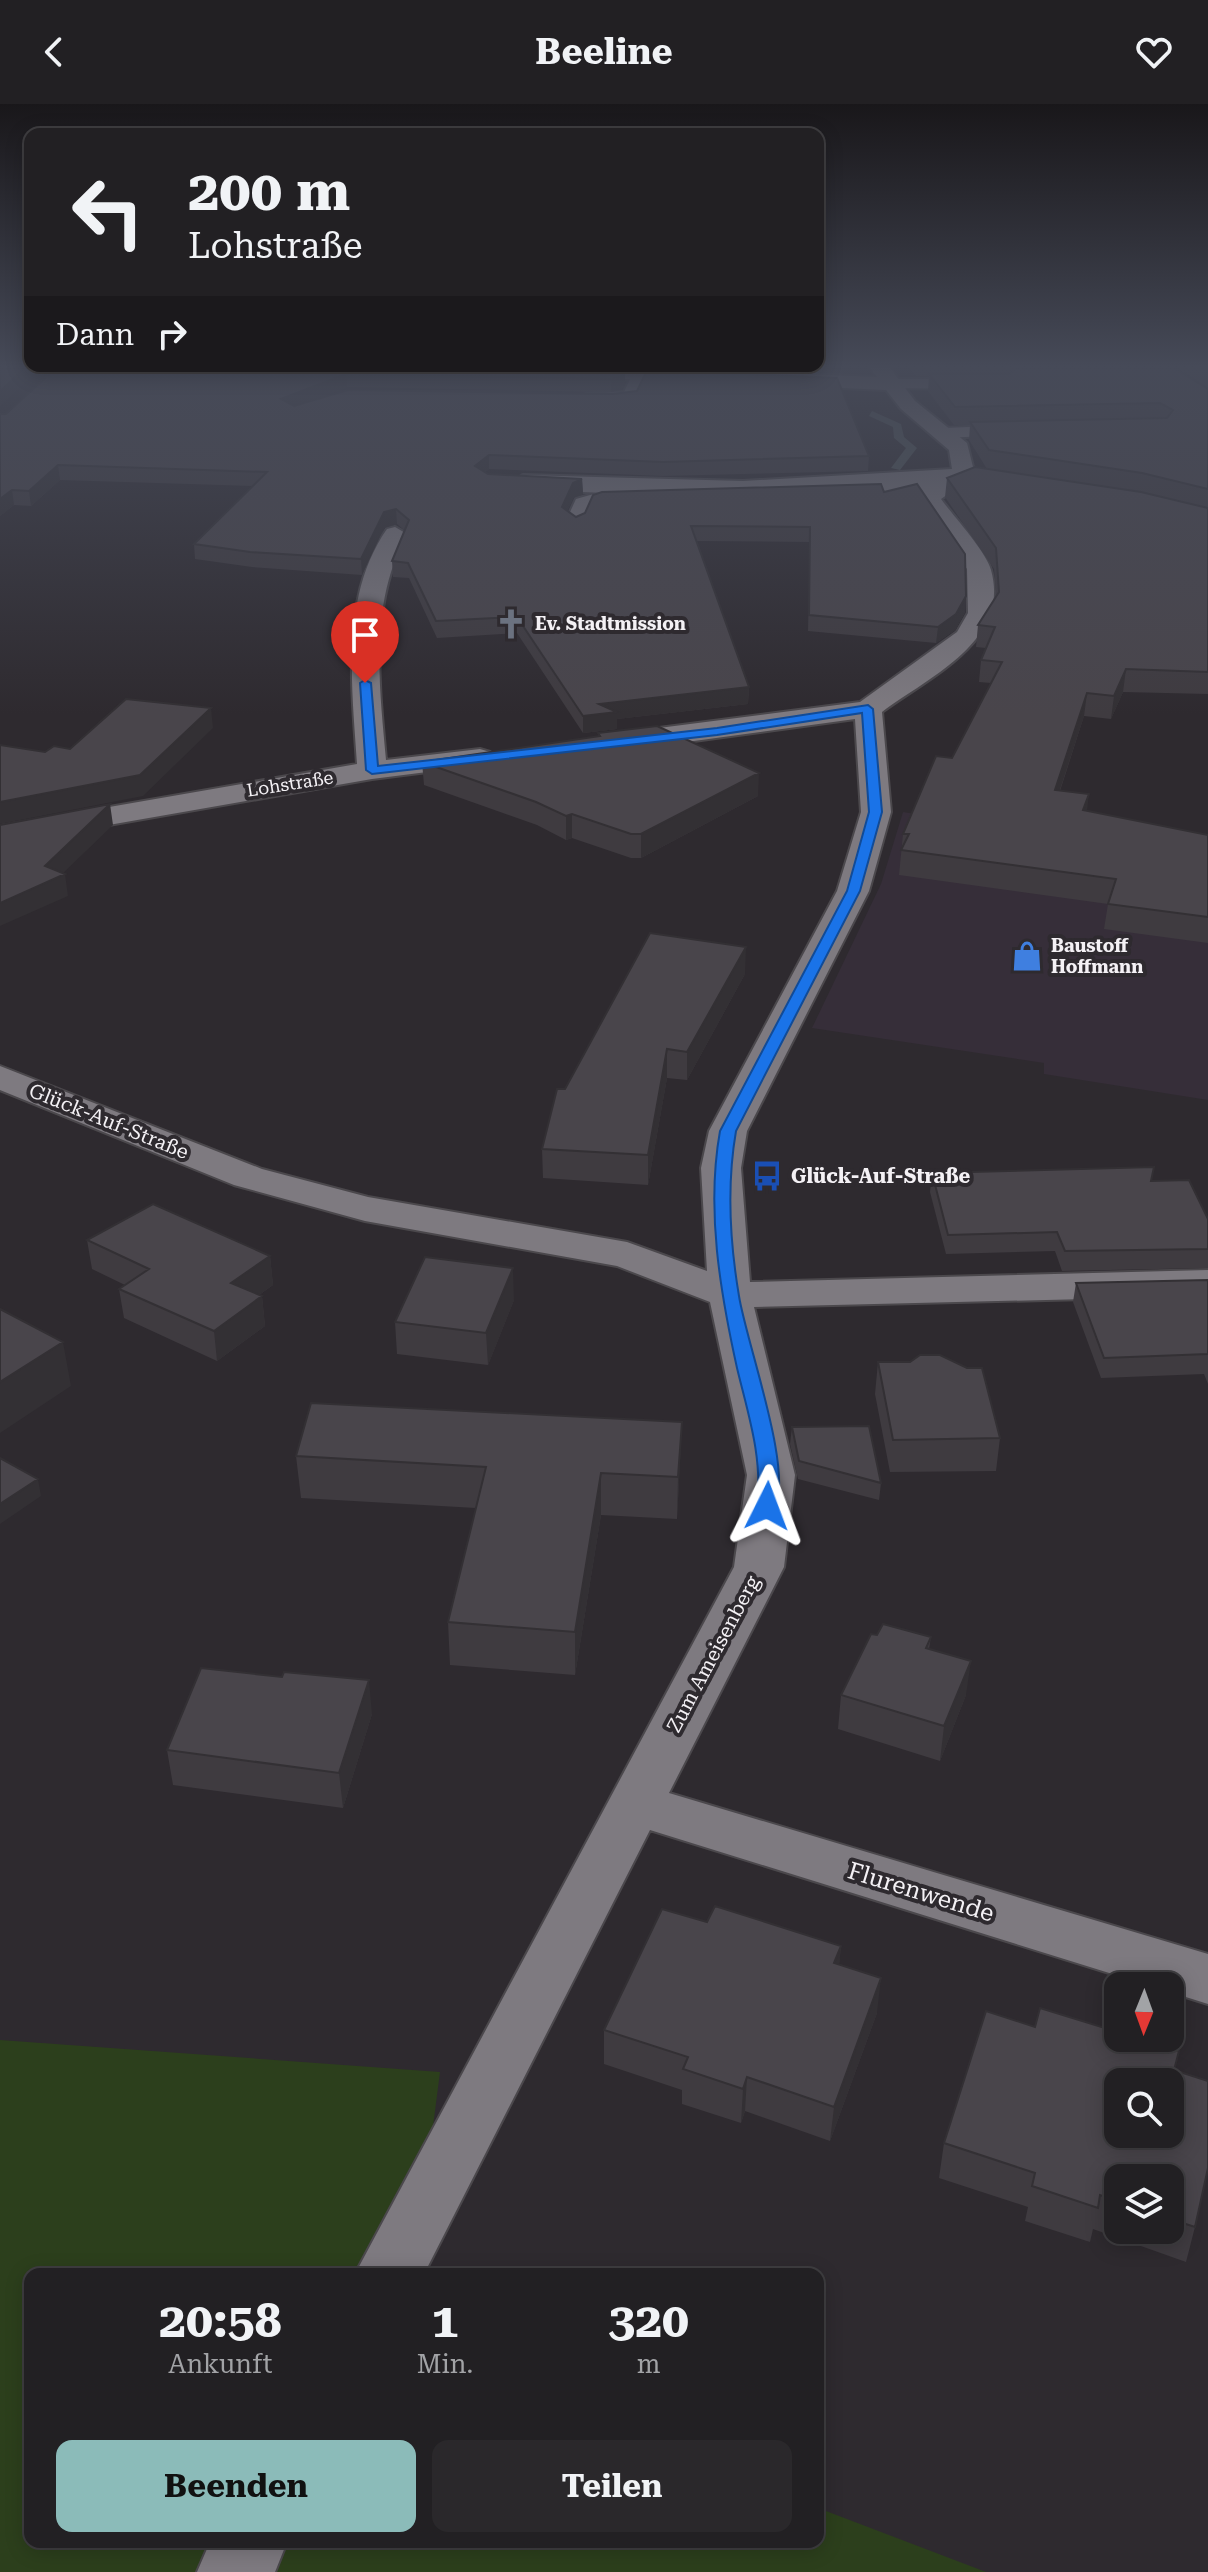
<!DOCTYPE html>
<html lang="de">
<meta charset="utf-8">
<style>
:root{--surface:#222023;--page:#2a282b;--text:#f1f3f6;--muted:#a2a3a6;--line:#3f3e41;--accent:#8bbbb9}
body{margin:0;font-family:"Roboto Serif",serif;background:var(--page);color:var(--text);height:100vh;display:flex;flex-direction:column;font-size:30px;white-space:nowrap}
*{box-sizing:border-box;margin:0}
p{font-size:26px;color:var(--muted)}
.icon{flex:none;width:44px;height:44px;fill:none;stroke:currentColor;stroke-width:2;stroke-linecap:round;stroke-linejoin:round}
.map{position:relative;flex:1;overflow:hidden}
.side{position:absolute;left:24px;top:2164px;width:800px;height:280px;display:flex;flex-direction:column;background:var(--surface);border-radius:16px;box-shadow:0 4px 20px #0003,0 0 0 2px var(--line)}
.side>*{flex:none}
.banner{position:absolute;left:24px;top:24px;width:800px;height:244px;border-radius:16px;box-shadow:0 4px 20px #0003,0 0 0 2px var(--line);background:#222023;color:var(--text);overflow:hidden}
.needle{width:52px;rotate:181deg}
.controls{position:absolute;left:1104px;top:1868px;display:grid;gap:16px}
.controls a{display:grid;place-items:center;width:80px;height:80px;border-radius:16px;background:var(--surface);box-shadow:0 4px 20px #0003,0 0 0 2px var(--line);font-size:40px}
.pin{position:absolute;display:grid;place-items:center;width:68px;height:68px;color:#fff;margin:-82px -34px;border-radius:50% 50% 50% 0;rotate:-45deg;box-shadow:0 0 8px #0007}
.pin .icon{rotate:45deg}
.me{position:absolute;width:88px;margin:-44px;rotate:3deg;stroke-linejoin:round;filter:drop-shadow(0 0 6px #0008)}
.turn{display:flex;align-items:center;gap:28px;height:168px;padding:0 32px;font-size:36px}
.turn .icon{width:104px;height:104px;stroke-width:2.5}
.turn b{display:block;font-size:56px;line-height:68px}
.then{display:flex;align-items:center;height:76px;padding:0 32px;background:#0003;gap:16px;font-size:30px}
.eta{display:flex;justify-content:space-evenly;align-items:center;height:136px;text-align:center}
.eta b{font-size:48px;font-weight:700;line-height:56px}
.action{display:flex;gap:16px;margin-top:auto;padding:16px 32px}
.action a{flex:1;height:92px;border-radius:16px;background:var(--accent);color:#111;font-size:32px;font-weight:700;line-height:92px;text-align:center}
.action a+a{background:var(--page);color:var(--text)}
header{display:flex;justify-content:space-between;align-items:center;height:104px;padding:0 32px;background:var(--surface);font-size:36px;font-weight:700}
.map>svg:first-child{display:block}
</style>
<header><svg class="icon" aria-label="back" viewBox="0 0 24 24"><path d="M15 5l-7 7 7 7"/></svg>Beeline<svg class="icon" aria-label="heart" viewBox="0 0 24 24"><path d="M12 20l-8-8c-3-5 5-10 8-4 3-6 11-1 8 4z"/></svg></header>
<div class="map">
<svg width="1208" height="2468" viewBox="0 0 1208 2468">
<rect width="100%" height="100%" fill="#2e2a2f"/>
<path fill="#362e39" d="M 903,708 L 1208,757 L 1208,996 L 1044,970 L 1044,959 L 812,924 L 881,780 Z"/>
<path fill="#2c3f1c" d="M 0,1936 L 440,1968 L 414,2170 L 30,2170 L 30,2438 L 818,2438 L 818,2404 L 986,2468 L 0,2468 Z"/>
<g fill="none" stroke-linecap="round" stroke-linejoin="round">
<path fill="#4e5658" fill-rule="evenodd" d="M 872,307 L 901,320 L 904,333 L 917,344 L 900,366 L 891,364 L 906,344 L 894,334 L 893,323 L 869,312 Z"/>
<g stroke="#4b484c" stroke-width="4">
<path id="lane" d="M 642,264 L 649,269 L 636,297 L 586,300 L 577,295 L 586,290 L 624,288 L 635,265 Z
M 893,275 L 978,275 L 987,280 L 978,285 L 887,284 L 884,280 Z
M 1020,321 L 1029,326 L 1026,330 L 944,334 L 935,329 L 944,324 Z
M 938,378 L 945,380 L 948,384 L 945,388 L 832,395 L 822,389 L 832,383 Z
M 643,387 L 653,393 L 650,397 L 591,403 L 582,423 L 575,425 L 565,419 L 576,395 L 601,388 Z"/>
</g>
<g stroke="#4b484c" stroke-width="4">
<path id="street" d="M 466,264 C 499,264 705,258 717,272 L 707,278 L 476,270 Z
M 870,264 L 890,264 L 915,297 L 967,339 L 975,371 L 941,395 C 954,413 986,447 991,466 C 1011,537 929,573 882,608 L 891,708 L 869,787 L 747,1027 L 741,1064 L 750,1178 L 1208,1166 L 1208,1192 L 754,1203 L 795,1371 L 784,1463 L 669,1689 L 1208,1850 L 1208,1900 L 1170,1888 L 1170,1882 L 1151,1882 L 650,1726 L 424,2170 L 355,2170 L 734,1463 L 747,1371 L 710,1198 L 617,1162 L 365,1117 L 234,1081 L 0,986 L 0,962 L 262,1065 L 368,1093 L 627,1138 L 707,1167 L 701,1064 L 709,1027 L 837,787 L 861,708 L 855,615 L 620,647 L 610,644 L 606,638 L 610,632 L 620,629 L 860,598 L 957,528 L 968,509 L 967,465 L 919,395 L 922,384 L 929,381 C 794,393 658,393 523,385 L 512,378 L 523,371 L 743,377 L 952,365 L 949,346 L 901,305 L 886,286 L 779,281 L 769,275 L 779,269 L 877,273 Z
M 395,423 L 407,430 C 369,500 379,579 386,656 L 480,645 L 490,648 L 495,654 L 490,660 L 372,675 L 0,740 L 0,722 L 357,660 C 352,582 340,492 387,425 Z
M 210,2438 L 287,2438 L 275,2468 L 197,2468 Z"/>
</g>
<use href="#lane" fill="#7e7a80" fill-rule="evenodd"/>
<use href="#street" fill="#7e7a80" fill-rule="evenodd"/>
</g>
<path fill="#3f3b40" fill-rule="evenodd" d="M 56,264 L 584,264 L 625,279 L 621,286 L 611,288 L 347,283 L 317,295 L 869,352 L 868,367 L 663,372 L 489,365 L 485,368 L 488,370 L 582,375 L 583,390 L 573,394 L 567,407 L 576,413 L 884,388 L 965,508 L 955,526 L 936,539 L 808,527 L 810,438 L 697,437 L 749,583 L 748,600 L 617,615 L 617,625 L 583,629 L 517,529 L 437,534 L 409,474 L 393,473 L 392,457 L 405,427 L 397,420 L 384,424 L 362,471 L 252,463 L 195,455 L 194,440 L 253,382 L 60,376 L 31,402 L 14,401 L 0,412 L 6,310 Z
M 721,264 L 829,264 L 829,268 Z
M 910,264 L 1174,264 L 1208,285 L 1208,590 L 1123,588 L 1111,615 L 1084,612 L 1060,687 L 1087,707 L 1208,731 L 1208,839 L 1104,825 L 1108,800 L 899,771 L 903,730 L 952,654 L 991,579 L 979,578 L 981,556 L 986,544 L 976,543 L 978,521 L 996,493 L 994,465 L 945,393 L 947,374 L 987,365 L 969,336 L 970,321 L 954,321 L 928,287 L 929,272 L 916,272 Z
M 1178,264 L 1208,264 L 1208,284 Z
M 598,629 L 758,692 L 641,754 L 631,754 L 572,734 L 566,736 L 537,721 L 424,681 L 422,658 L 598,632 Z
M 745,870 L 687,976 L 667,974 L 648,1081 L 543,1074 L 542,1045 L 565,985 Z
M 932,1069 L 1152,1077 L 1208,1115 L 1208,1164 L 1062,1167 L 1055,1147 L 946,1150 L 930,1088 Z
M 87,1136 L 270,1152 L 273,1181 L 259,1191 L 262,1192 L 265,1222 L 217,1257 L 124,1214 L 119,1185 L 125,1181 L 92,1165 Z
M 1208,1176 L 1208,1280 L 1204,1270 L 1101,1274 L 1073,1198 L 1076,1179 Z
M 514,1196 L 488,1261 L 397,1250 L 395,1218 Z
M 878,1258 L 1000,1334 L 996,1367 L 890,1368 L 875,1290 Z
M 682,1318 L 677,1415 L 601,1411 L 575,1571 L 450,1561 L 448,1518 L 476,1404 L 301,1394 L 296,1352 Z
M 792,1323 L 881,1379 L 879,1396 L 798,1375 L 790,1340 Z
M 877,1531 L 931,1533 L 929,1545 L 966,1591 L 940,1657 L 838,1625 L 841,1591 Z
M 372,1610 L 343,1704 L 173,1681 L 167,1646 Z
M 707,1818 L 841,1842 L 839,1860 L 877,1909 L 830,2037 L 745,2007 L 741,2019 L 682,2000 L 682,1986 L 604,1960 L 604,1926 Z
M 1035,1923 L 1174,1966 L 1195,2123 L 1186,2158 L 1093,2125 L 1090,2138 L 1025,2117 L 1028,2103 L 939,2074 L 944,2039 ZM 1118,2074 L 1170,2074 L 1170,2126 L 1118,2126 Z"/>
<path fill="#333034" d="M 25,264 L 41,264 L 0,302 L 0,287 Z
M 625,266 L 625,279 L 621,286 L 611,288 L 611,275 Z
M 346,270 L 347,283 L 282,309 L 281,295 Z
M 489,351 L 489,365 L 475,376 L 475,362 Z
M 58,361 L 60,376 L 31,402 L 29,387 Z
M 582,375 L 583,390 L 573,394 L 562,418 L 562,403 L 573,379 Z
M 12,386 L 14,401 L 0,412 L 0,395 Z
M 396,405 L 397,420 L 384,424 L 362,471 L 361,455 L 384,408 Z
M 966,492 L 965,508 L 955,526 L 936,539 L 938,523 Z
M 1126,565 L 1123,588 L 1111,615 L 1114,592 Z
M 749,583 L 748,600 L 617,615 L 617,625 L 583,629 L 583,612 L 599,600 Z
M 1087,589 L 1084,612 L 1052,710 L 1055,686 Z
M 211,604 L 213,624 L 143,692 L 0,720 L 0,698 Z
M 759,669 L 758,692 L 641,754 L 641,730 Z
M 1089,690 L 1086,715 L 1083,706 Z
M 110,700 L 113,721 L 60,772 L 65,770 L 68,792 L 0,822 L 0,799 L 45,762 Z
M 572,710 L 572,734 L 566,736 L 566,712 Z
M 746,843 L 745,870 L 687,976 L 687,948 Z
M 667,945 L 667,974 L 648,1081 L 648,1051 Z
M 270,1152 L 273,1181 L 235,1208 L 231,1179 Z
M 513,1164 L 514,1196 L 488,1261 L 486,1229 Z
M 262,1192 L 265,1222 L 217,1257 L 214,1227 Z
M 63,1238 L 71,1282 L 0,1329 L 0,1278 Z
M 682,1318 L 680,1360 L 677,1415 L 678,1373 Z
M 601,1369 L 601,1411 L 575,1571 L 575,1528 Z
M 38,1375 L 41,1392 L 0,1420 L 0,1400 Z
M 971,1557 L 966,1591 L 940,1657 L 944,1622 Z
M 369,1576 L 372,1610 L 343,1704 L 339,1669 Z
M 841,1842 L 838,1876 L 834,1859 Z
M 881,1874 L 877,1909 L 830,2037 L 834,2003 Z
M 747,1973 L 745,2007 L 741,2019 L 743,1985 Z"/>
<path fill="#49454b" stroke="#333034" stroke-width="2" fill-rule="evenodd" d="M 0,264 L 25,264 L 0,287 Z
M 56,264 L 584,264 L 625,266 L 621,273 L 611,275 L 346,270 L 281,295 L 294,302 L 348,286 L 612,290 L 637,287 L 647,266 L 837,274 L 869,352 L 663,358 L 489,351 L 475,362 L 488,370 L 582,375 L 573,379 L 562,403 L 576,413 L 585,409 L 593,391 L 602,388 L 881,380 L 884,388 L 917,380 L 965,450 L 966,492 L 956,510 L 938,523 L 809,511 L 810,423 L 691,422 L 749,583 L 599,600 L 617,608 L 583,612 L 517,513 L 436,517 L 408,459 L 392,457 L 409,416 L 396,405 L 384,408 L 361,455 L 250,448 L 194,440 L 267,368 L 58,361 L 29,387 L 12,386 L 0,395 L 0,310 L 6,310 Z
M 1017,264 L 1174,264 L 1208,285 L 1208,385 L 1142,369 L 989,346 L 970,318 L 1167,314 L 1173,306 L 1160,299 L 955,303 L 929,270 L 1009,270 Z
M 975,363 L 1141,388 L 1208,404 L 1208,568 L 1126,565 L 1114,592 L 1087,589 L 1055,686 L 1089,690 L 1083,706 L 1208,731 L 1208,813 L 1108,800 L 1116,775 L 901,746 L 909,730 L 903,730 L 936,652 L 952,654 L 1002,558 L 981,556 L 995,523 L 978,521 L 999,488 L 996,444 L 947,374 Z
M 126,595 L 211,604 L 140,671 L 0,698 L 0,641 L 45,648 L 54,642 L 70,645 Z
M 657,622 L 759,669 L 641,730 L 631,730 L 572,710 L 566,712 L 536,698 L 422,658 L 600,632 L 598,629 Z
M 110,700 L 45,762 L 65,770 L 0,799 L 0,721 Z
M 650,829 L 746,843 L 687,948 L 667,945 L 648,1051 L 542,1045 L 557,985 L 565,985 Z
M 1154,1063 L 1151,1077 L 1189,1076 L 1208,1115 L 1208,1145 L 1065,1147 L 1057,1128 L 948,1131 L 932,1069 Z
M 153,1100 L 270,1152 L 231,1179 L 262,1192 L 214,1227 L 119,1185 L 149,1165 L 87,1136 Z
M 425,1153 L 513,1164 L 486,1229 L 395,1218 Z
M 1208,1176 L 1208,1250 L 1104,1254 L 1076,1179 Z
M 0,1205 L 63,1238 L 0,1278 Z
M 920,1251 L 940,1251 L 967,1264 L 982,1264 L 1000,1334 L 893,1336 L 878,1258 L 910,1258 Z
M 311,1299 L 682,1318 L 678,1373 L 601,1369 L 575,1528 L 448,1518 L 486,1363 L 296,1352 Z
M 869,1322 L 881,1379 L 799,1357 L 792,1323 Z
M 0,1354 L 38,1375 L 0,1400 Z
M 883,1520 L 931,1533 L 926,1544 L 971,1557 L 944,1622 L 841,1591 L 871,1530 L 877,1531 Z
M 201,1564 L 282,1573 L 284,1568 L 369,1576 L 339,1669 L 167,1646 Z
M 715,1802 L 841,1842 L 834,1859 L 881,1874 L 834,2003 L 747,1973 L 743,1985 L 683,1965 L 688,1953 L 604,1926 L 662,1805 L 707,1818 Z
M 1040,1904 L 1118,1928 L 1118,1934 L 1137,1934 L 1179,1947 L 1174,1966 L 1208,1977 L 1208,2064 L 1195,2123 L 1170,2115 L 1170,2074 L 1118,2074 L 1118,2097 L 1100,2091 L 1098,2104 L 1032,2082 L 1035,2069 L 944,2039 L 986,1907 L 1035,1923 ZM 1118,1978 L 1170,1978 L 1170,2030 L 1118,2030 Z"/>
<linearGradient id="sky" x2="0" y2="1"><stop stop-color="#19171a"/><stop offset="0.43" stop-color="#464a58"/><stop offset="1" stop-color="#464a58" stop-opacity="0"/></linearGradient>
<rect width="1208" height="610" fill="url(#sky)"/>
<path fill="#1a73e8" stroke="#114b97" stroke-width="2" d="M 365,576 L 371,579 L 378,662 L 717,624 L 868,601 L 873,605 L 882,708 L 860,787 L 736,1027 C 727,1079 730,1139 739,1192 C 746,1238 795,1370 774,1406 L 767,1408 L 757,1402 C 763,1354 748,1310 737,1264 C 720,1187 706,1105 720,1027 L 847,787 L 869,708 L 862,609 L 717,631 L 372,670 L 366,666 L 360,579 Z"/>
<defs>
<g id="church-bare" transform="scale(2.4)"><path d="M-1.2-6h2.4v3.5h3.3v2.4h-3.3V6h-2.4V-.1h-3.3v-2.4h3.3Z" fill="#6b7280" stroke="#2e2a2f" stroke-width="2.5" paint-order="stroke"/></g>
<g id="shop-bare" transform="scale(2.4)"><path d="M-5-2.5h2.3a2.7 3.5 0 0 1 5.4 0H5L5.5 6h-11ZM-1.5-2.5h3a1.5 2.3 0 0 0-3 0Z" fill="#3f7fe0" stroke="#2e2a2f" stroke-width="2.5" paint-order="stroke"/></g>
<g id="bus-bare" transform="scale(2.4)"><path d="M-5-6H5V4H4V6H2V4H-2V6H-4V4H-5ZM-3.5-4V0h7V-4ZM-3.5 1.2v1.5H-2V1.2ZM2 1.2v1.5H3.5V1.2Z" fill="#1a4fb4" stroke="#2e2a2f" stroke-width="2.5" paint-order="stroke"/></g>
</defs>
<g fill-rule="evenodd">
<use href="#church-bare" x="511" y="520"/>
<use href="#shop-bare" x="1027" y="852"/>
<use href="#bus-bare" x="767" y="1072"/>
</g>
<g text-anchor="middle" stroke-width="8" stroke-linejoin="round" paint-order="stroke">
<g font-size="18" font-weight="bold" fill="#f4f1f5" stroke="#2e2a2f" text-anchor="start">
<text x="535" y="526">Ev. Stadtmission</text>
<text x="1051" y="848">Baustoff<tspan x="1051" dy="21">Hoffmann</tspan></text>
</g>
<g font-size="18" fill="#f4f1f5" stroke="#2e2a2f">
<text transform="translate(290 680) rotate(-9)" y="6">Lohstraße</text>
</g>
<g font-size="20" fill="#f4f1f5" stroke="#2e2a2f">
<text transform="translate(109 1017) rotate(22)" y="7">Glück-Auf-Straße</text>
<text transform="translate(713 1550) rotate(-62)" y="7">Zum Ameisenberg</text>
</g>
<g font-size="20" font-weight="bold" fill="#f4f1f5" stroke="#2e2a2f" text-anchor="start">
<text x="791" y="1079">Glück-Auf-Straße</text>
</g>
<g font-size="24" fill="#f4f1f5" stroke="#2e2a2f">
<text transform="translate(921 1788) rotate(17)" y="8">Flurenwende</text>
</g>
</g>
</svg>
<div class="controls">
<a><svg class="needle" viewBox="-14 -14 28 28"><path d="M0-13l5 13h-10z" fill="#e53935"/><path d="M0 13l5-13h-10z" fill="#a2a3a6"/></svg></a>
<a><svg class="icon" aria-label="search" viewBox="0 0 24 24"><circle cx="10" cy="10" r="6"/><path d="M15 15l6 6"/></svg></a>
<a><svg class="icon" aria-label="layers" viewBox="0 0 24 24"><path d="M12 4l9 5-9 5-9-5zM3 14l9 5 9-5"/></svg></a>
</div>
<div class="pin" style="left:365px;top:579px;background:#d93025"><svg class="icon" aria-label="arrive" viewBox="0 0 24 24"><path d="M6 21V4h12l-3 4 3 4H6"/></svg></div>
<svg class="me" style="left:767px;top:1402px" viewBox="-20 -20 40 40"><path d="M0-17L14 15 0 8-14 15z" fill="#1a73e8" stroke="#fff" stroke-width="4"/></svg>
<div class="banner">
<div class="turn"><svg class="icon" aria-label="left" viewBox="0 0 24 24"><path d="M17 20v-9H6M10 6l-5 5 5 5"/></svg><div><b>200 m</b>Lohstraße</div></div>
<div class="then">Dann<svg class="icon" aria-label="right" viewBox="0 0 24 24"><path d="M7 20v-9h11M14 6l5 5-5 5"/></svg></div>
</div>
<section class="side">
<div class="eta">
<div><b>20:58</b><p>Ankunft</p></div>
<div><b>1</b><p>Min.</p></div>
<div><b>320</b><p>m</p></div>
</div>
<div class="action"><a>Beenden</a><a>Teilen</a></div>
</section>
</div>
